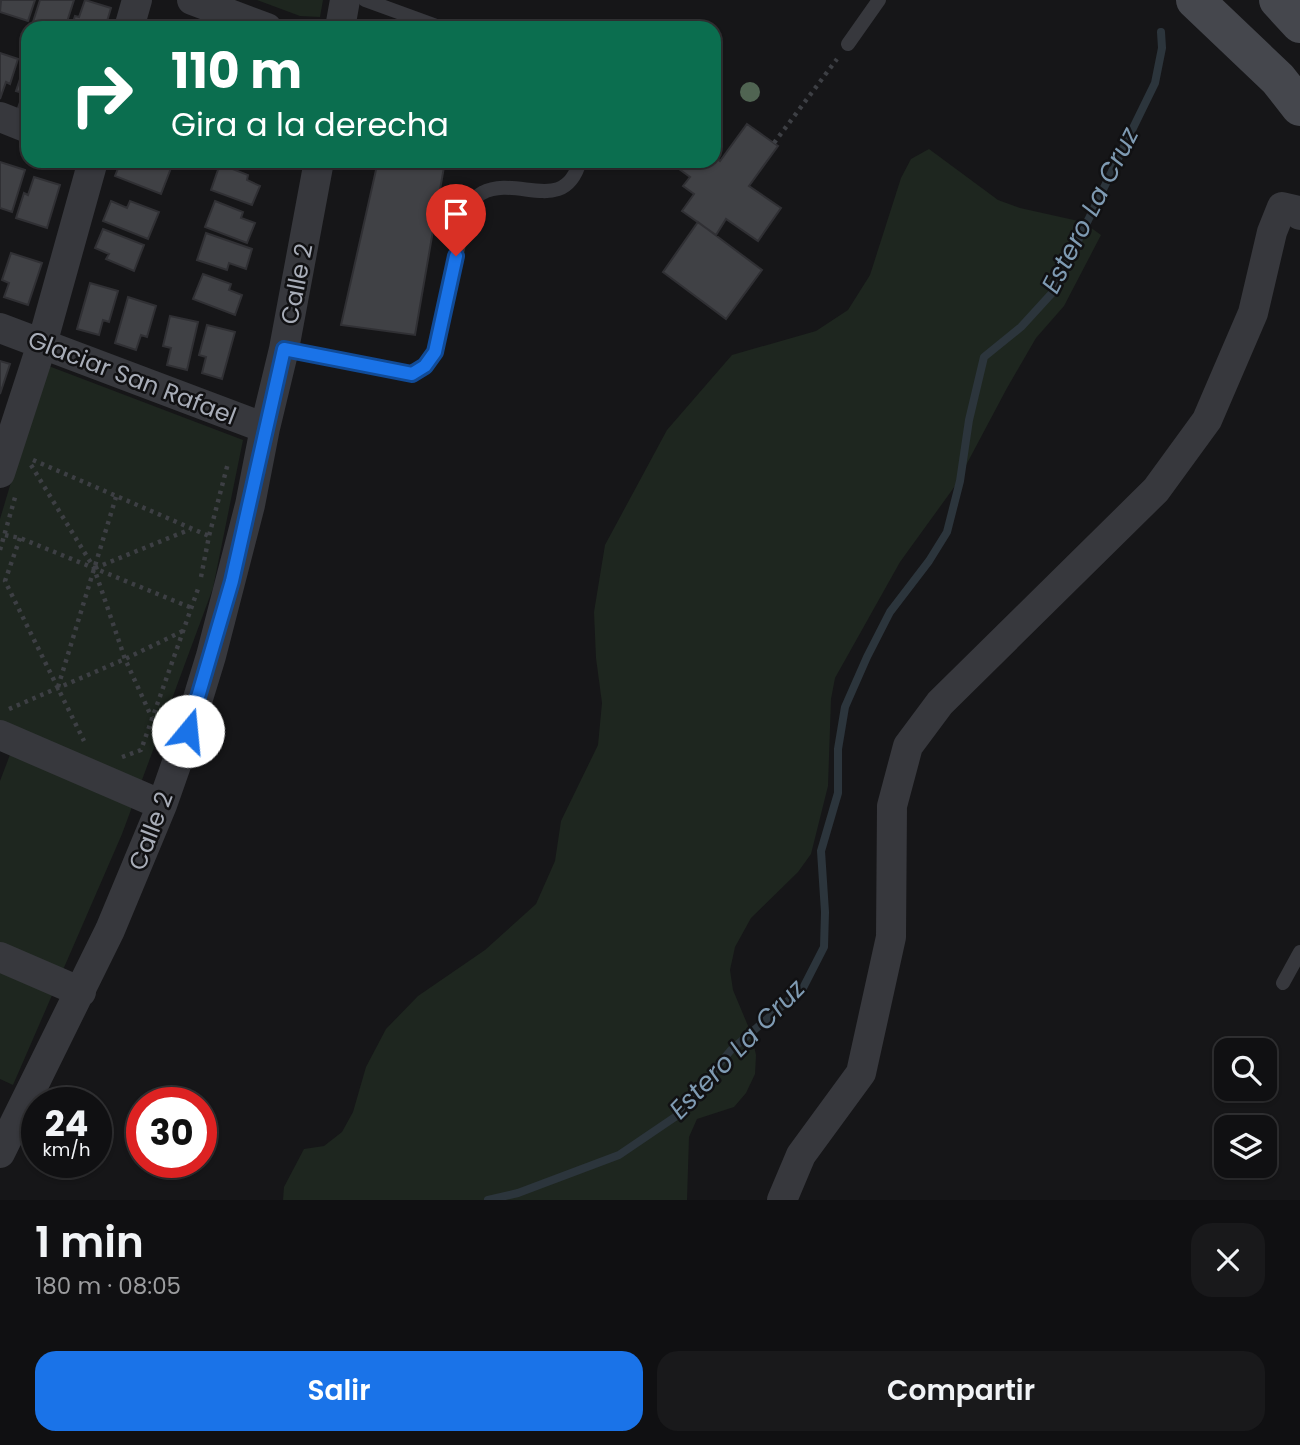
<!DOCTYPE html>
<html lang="es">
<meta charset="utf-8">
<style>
:root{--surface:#101012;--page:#19191b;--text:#f1f3f6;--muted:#9c9d9f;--line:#303032;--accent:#1a73e8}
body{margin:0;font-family:Poppins,sans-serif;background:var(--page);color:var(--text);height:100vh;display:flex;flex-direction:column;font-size:26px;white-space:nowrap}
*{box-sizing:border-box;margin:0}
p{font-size:23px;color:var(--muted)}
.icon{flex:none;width:38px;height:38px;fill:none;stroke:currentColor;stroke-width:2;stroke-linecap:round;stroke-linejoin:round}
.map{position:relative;height:1200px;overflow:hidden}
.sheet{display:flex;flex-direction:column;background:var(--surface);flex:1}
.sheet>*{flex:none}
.banner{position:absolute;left:21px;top:21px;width:700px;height:147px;border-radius:21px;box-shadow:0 2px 5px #0004,0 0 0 2px var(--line);background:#0b6e4f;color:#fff;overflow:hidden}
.buttons{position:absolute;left:1214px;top:1038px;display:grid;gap:14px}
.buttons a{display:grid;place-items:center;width:63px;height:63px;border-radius:14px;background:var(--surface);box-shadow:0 2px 5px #0004,0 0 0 2px var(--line);font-size:35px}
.speed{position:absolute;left:21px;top:1087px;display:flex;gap:14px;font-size:35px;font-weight:700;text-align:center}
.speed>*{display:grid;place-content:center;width:91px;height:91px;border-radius:50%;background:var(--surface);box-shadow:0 2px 5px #0004,0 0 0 2px var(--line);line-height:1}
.speed small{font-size:18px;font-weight:400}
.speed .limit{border:10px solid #d22;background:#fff;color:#111}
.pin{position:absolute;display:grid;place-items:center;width:60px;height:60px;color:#fff;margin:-72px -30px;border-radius:50% 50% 50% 0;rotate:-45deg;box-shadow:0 0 7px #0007}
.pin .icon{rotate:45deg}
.me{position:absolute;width:77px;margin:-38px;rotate:17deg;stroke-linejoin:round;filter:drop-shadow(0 0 5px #0008)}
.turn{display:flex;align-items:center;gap:24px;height:147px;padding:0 35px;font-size:32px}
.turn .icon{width:91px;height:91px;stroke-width:2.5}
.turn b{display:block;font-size:49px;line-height:60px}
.round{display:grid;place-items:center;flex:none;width:74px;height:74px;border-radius:21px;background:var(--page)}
.headline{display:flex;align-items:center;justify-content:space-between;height:119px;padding:0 35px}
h1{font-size:42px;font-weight:600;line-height:52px}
.cta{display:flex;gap:14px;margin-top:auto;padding:14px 35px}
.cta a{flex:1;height:80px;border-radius:21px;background:var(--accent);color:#fff;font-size:28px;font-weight:600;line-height:80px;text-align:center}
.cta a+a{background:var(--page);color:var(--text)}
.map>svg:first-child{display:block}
</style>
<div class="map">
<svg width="1300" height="1200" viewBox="0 0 1300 1200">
<rect width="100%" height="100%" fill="#161618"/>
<path fill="#1e261f" d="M 257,0 L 323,0 L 320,17 L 300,16 Z
M 929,149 L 998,200 L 1020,208 L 1083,222 L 1101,235 L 1064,306 L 1036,338 L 1007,388 L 955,486 L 900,562 L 835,678 L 831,699 L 828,786 L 811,854 L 798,872 L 751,918 L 735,947 L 730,970 L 733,990 L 751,1033 L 756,1055 L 755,1074 L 746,1093 L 734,1107 L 697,1119 L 689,1137 L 687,1200 L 283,1200 L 284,1187 L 304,1149 L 324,1146 L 342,1132 L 353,1112 L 366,1067 L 386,1029 L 418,996 L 485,950 L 536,904 L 555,861 L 561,821 L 598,745 L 602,703 L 596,658 L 594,612 L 605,545 L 667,430 L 732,355 L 816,331 L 848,310 L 870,275 L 901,178 L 911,159 Z
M 46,365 L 243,440 L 213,588 L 122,834 L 13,1085 L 0,1079 L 0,781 L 19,731 L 0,723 L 0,519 Z"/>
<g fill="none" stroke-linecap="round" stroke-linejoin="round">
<path stroke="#2c353c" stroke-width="8" d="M 488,1200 L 518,1193 L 619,1155 L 675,1117 L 731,1050 L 803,988 L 824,947 L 825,912 L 821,851 L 838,793 L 838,749 L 845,707 L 867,657 L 890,612 L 929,561 L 947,532 L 960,481 L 969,420 L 984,357 L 1021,327 L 1053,292 L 1155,83 L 1162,48 L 1161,32"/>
</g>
<path fill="#404145" stroke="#303034" stroke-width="2" d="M 1,0 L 35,0 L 28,21 L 0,12 Z
M 40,0 L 74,0 L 65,28 L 42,28 L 32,25 Z
M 85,0 L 111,8 L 105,28 L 71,28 L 75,16 L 79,17 Z
M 0,53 L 18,59 L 10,84 L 6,82 L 0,99 Z
M 25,64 L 28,65 L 28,111 L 18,108 L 23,93 L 16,91 Z
M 747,124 L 778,146 L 749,186 L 781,208 L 758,241 L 726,219 L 716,235 L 682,211 L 694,194 L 683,186 L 690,177 L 668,161 L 714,161 L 714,156 L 720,161 Z
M 121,161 L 139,163 L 140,161 L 155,161 L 171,168 L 161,194 L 115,176 Z
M 241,161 L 264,161 L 261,168 Z
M 378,161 L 445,161 L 415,335 L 341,325 Z
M 0,162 L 25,170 L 12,212 L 0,208 Z
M 220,164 L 248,175 L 247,180 L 260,186 L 252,205 L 211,190 Z
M 34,177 L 60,185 L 47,228 L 16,218 L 24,193 L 28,195 Z
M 111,201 L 127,208 L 130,201 L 159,212 L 148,239 L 103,221 Z
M 215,201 L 243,212 L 241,218 L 255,223 L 247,243 L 205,227 Z
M 698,222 L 762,270 L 726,319 L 663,272 Z
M 103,229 L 144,245 L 134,271 L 106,259 L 109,254 L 95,248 Z
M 206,233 L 252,249 L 246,269 L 229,263 L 227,270 L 197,260 Z
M 11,253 L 42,263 L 28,305 L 4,297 L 9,283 L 2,280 Z
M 203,274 L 231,284 L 229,290 L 242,295 L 235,315 L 193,299 Z
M 90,283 L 118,291 L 109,322 L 103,320 L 99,335 L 77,329 Z
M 128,297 L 156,306 L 147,337 L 141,335 L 136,350 L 115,343 Z
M 170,316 L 198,322 L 187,370 L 167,365 L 171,348 L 163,346 Z
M 207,325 L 235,332 L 222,379 L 202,373 L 206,357 L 199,355 Z
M 0,361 L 10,364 L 0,394 Z"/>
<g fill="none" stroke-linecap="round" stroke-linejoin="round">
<path stroke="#3d3f44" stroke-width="4.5" stroke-dasharray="3.5 5" stroke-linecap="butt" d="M 774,143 L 837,59
M 33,460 L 209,536
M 31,465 L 94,568 L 125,659 L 152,718
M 5,535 L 20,538 L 192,608
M 20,538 L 5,581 L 84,741
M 0,550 L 16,494
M 95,568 L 191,529
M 201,577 L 209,536 L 228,463
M 58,687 L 116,497
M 9,709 L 125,659 L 185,630
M 122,757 L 141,750 L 198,589"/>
<path stroke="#37383d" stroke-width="14" d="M 365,0 L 442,28
M 848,44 L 879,0
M 284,349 L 412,374 L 425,366 L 435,352 L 467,208 C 471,203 476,196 482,193 C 517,174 564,217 580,161
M 1283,983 L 1300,952"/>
<path stroke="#37383d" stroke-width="30" d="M 192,0 L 267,28
M 129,28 L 137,0
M 340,28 L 345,0
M 0,117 L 28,128
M 0,328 L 265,428
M 0,473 L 42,344 L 93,161
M 0,735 L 162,805
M 0,957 L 81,992
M 0,1153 L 110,930 L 162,805 L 188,731 L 211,656 L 250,505 L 265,428 L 284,349 L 319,161
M 782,1200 L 801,1155 L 861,1073 L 891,937 L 892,806 L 908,746 L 940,703 L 1156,490 L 1207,420 L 1253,313 L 1272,232 L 1282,207 L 1295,210 L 1300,215"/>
<path stroke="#45474d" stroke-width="38" d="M 1195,0 L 1278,79 L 1300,107
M 1278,0 L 1300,24"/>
</g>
<circle fill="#506452" cx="750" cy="92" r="10"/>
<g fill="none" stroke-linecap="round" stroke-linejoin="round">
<g stroke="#114b97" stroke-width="18">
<path id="route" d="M 188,731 L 232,581 L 284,349 L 412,374 L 425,366 L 435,352 L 456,256"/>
</g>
<use href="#route" stroke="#1a73e8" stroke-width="12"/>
</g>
<g text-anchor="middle" stroke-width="5" stroke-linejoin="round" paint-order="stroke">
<g font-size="24" fill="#a8adb8" stroke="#111113">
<text transform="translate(297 284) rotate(-79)" y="8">Calle 2</text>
<text transform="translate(132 378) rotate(21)" y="8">Glaciar San Rafael</text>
<text transform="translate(151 831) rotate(-69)" y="8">Calle 2</text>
</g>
<g font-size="26" font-style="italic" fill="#7f9bb3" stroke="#111113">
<text transform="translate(1090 210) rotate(-63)" y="9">Estero La Cruz</text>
<text transform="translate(737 1049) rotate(-46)" y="9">Estero La Cruz</text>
</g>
</g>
</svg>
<div class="buttons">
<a><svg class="icon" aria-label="search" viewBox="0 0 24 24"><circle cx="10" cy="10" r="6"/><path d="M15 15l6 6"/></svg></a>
<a><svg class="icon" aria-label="layers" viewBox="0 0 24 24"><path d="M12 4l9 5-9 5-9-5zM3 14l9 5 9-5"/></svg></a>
</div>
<div class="speed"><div>24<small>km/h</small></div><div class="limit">30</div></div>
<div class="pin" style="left:456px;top:256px;background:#d93025"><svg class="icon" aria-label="arrive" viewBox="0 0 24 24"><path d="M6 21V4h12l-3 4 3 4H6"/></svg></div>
<svg class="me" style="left:188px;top:731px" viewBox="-20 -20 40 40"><circle r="19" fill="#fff"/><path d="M0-13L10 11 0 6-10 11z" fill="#1a73e8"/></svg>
<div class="banner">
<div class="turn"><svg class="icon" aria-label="right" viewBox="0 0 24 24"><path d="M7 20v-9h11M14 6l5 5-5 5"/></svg><div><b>110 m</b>Gira a la derecha</div></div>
</div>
</div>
<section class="sheet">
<div class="headline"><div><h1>1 min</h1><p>180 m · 08:05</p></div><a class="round"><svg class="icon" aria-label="close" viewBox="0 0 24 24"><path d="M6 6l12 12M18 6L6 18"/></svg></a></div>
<div class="cta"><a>Salir</a><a>Compartir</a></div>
</section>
